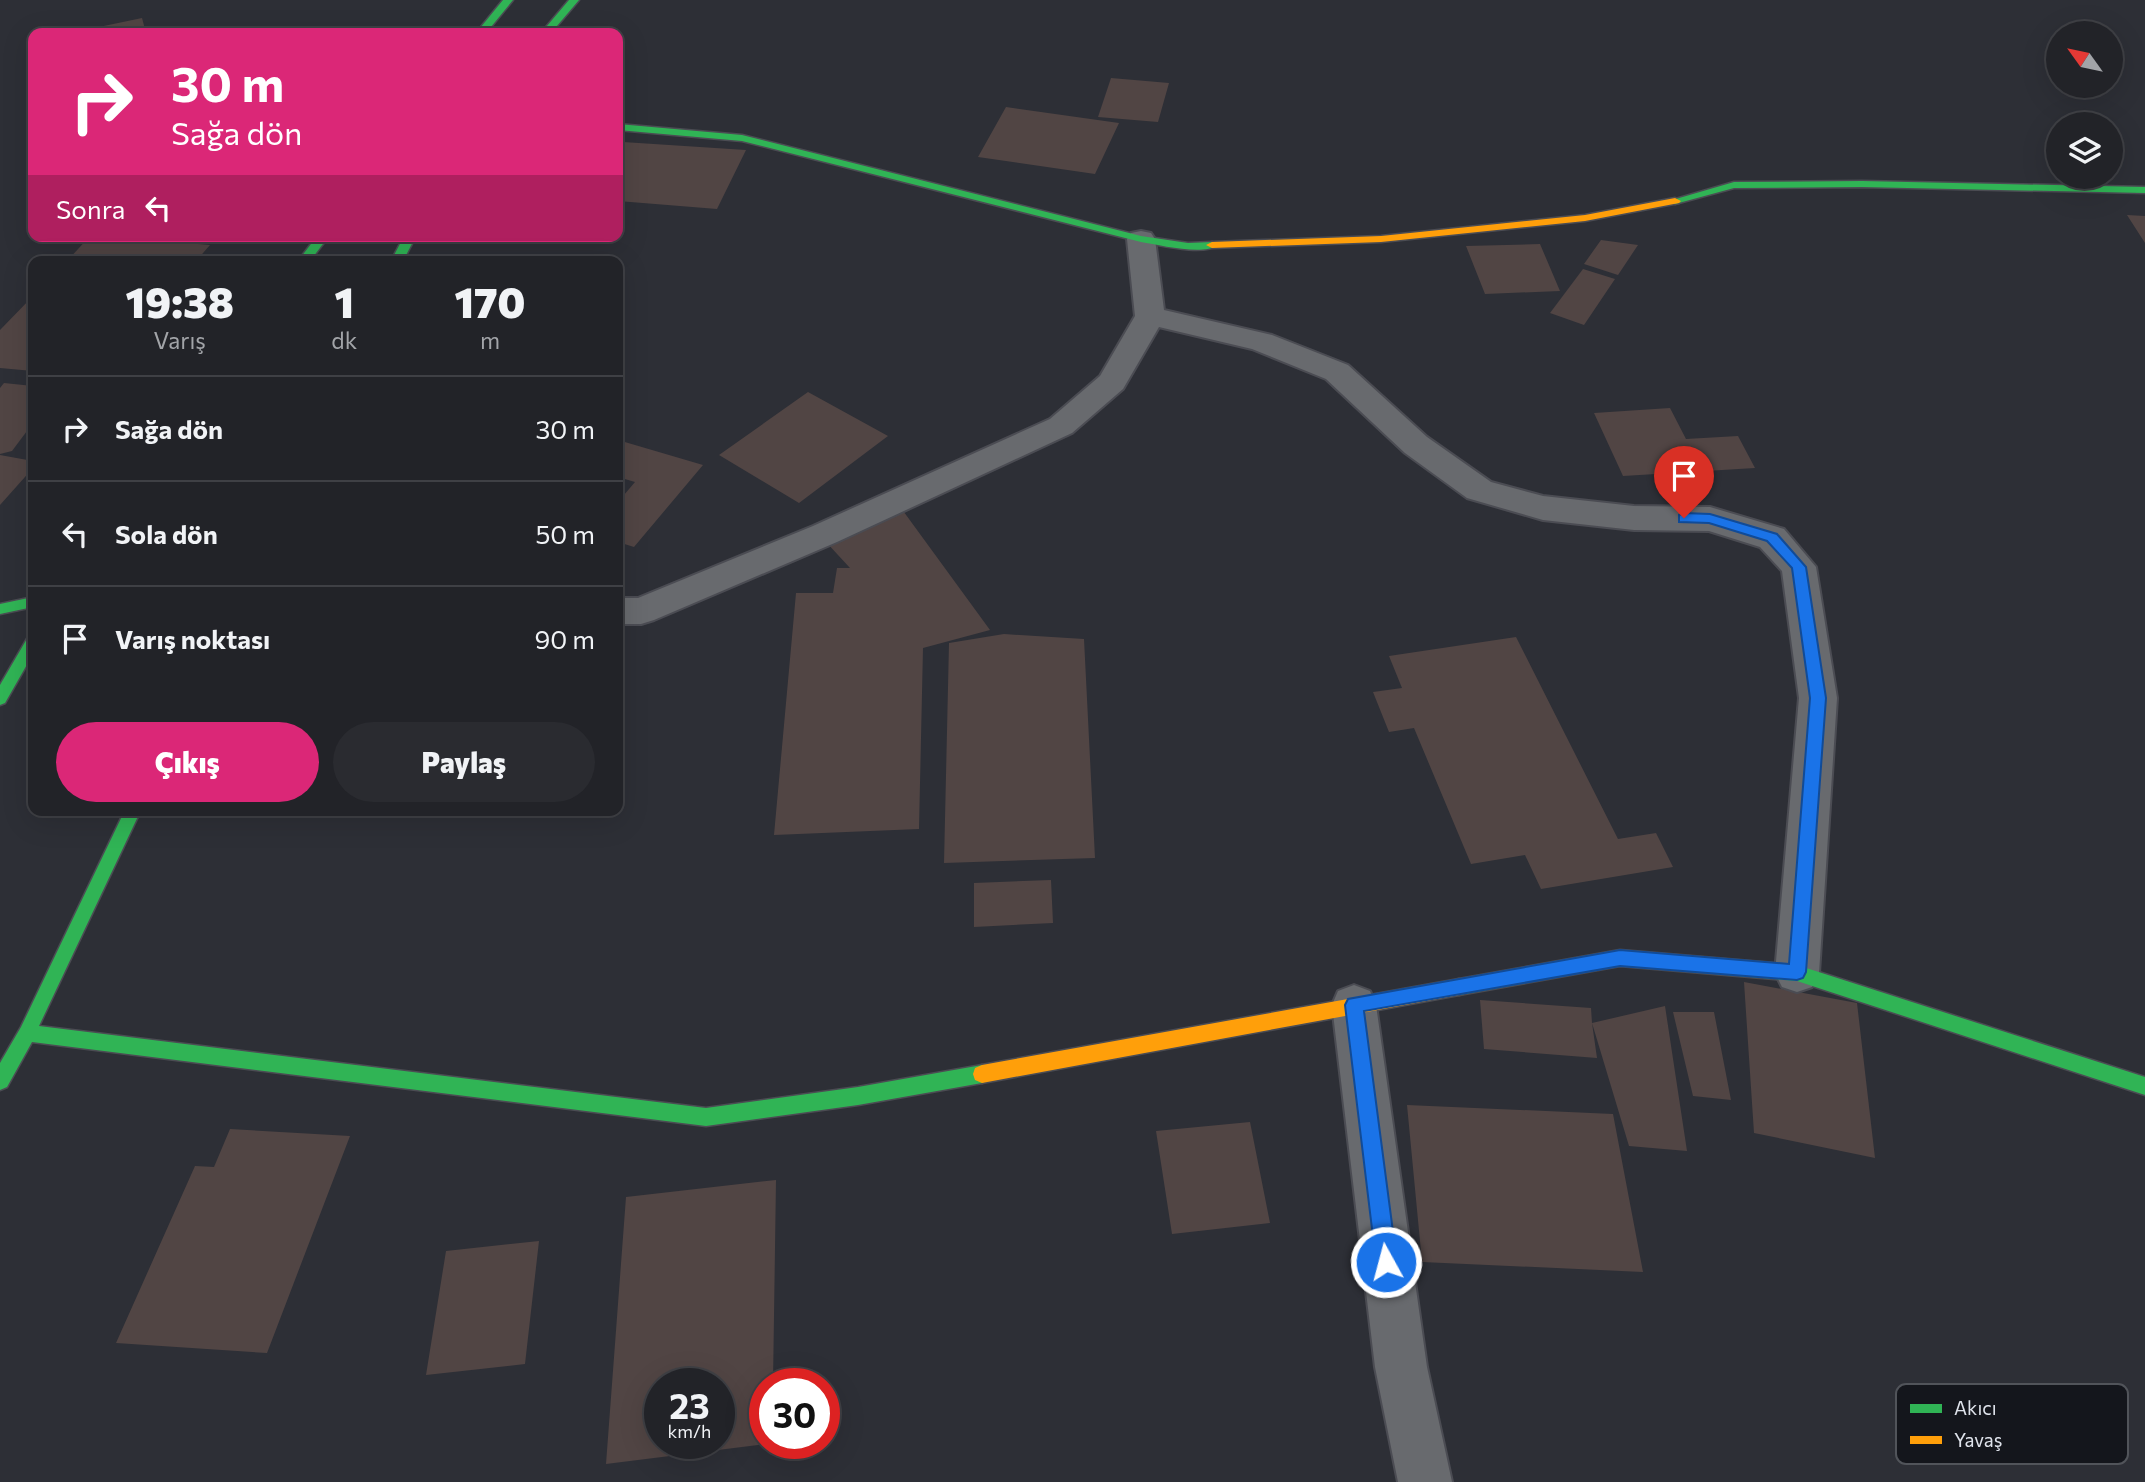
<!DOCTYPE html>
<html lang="tr">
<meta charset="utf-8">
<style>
:root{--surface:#222328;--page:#2a2b30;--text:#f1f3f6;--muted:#a2a4a8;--line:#3f4045;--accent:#db2777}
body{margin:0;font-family:Commissioner,sans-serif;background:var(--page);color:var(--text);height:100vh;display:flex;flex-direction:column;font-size:26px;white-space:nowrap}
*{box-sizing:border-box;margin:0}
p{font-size:23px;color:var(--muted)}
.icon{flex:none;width:38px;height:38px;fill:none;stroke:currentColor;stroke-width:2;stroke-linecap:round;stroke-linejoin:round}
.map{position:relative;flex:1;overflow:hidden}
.side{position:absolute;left:28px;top:256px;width:595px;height:560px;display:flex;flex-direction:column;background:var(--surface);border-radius:14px;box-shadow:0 7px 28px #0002,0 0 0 2px var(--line)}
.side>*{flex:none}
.guide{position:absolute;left:28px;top:28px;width:595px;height:214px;border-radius:14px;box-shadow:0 7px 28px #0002,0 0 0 2px var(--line);background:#db2777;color:#fff;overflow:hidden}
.needle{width:46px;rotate:303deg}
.fabs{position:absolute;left:2046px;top:21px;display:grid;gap:14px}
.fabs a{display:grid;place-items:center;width:77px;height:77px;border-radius:50%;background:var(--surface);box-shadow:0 7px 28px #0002,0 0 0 2px var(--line);font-size:35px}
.speed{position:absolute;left:644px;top:1368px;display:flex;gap:14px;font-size:35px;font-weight:700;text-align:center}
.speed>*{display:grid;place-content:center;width:91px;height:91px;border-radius:50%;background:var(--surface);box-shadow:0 7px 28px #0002,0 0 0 2px var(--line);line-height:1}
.speed small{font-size:18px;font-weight:400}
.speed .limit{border:10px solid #d22;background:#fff;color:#111}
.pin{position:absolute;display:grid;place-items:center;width:60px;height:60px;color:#fff;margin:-72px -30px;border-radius:50% 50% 50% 0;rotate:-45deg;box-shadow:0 0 7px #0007}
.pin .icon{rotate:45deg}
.me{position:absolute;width:77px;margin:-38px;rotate:353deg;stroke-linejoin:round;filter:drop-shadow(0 0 5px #0008)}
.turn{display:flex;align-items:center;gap:24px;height:147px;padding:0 28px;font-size:32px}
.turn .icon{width:91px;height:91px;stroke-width:2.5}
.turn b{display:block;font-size:49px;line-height:60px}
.then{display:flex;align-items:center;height:66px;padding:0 28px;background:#0003;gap:14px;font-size:26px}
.eta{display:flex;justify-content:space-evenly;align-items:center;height:119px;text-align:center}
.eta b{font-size:42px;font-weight:800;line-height:49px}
.action{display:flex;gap:14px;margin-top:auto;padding:14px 28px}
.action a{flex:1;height:80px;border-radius:42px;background:var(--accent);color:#fff;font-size:28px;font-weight:800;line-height:80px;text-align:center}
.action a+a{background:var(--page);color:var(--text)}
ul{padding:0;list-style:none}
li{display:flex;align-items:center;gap:21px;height:105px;padding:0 28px;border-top:2px solid var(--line)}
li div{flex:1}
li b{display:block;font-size:26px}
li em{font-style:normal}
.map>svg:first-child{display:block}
</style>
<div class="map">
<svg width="2145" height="1482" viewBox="0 0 2145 1482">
<rect width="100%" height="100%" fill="#2d2f36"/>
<path fill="#514544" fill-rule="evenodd" d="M 142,18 L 146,33 L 75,33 L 75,32 Z
M 1111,78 L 1169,83 L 1158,122 L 1098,117 Z
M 1006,107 L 1119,123 L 1095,174 L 978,157 Z
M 623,142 L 746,150 L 717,209 L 618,201 L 618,150 Z
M 2127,215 L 2145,216 L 2145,243 Z
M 90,236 L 105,236 L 210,245 L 196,261 L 67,261 Z
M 1601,240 L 1638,245 L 1618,275 L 1584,264 Z
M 1540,244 L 1560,291 L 1485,294 L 1466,246 Z
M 1583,269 L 1615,279 L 1584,325 L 1550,313 Z
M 33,296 L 33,371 L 0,368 L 0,330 Z
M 4,383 L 33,386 L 33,423 L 12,451 L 0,454 L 0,388 Z
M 808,392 L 888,436 L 799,503 L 719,455 Z
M 1670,408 L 1686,439 L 1738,436 L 1755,468 L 1623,476 L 1594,413 Z
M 618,440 L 703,465 L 634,547 L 618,542 L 618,502 L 635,482 L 618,477 Z
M 0,455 L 33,461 L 33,468 L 0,505 Z
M 901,508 L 990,630 L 923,648 L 919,829 L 774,835 L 796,593 L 833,593 L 837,568 L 850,568 L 826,542 Z
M 1004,634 L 1084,639 L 1095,858 L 944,863 L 949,643 Z
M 1516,637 L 1618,839 L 1656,833 L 1673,867 L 1541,889 L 1525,855 L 1471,864 L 1414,728 L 1389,732 L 1373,692 L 1402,688 L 1389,656 Z
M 1051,880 L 1053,923 L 974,927 L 974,883 Z
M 1744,982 L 1857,1003 L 1875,1158 L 1754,1133 Z
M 1480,1000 L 1591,1008 L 1592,1023 L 1665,1006 L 1687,1151 L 1629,1146 L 1592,1023 L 1597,1058 L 1484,1049 Z
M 1673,1012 L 1714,1012 L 1731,1100 L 1693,1096 Z
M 1407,1105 L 1613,1114 L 1643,1272 L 1422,1262 Z
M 1250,1122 L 1270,1223 L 1172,1234 L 1156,1131 Z
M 230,1129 L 350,1136 L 267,1353 L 116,1343 L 195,1166 L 214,1167 Z
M 776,1180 L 773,1384 L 765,1384 L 765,1444 L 606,1464 L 626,1197 ZM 660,1384 L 719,1384 L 719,1444 L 660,1444 Z
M 539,1241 L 525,1364 L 426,1375 L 446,1251 Z"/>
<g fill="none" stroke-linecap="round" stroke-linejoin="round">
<g stroke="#4b4c53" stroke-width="4">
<path id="street" d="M 1141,231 L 1151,233 L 1155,239 L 1164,310 L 1272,335 L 1348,365 L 1427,437 L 1491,482 L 1543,496 L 1634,506 L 1710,507 L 1784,529 L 1816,567 L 1837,698 L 1819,973 L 1812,987 L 1797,992 L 1782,987 L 1775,973 L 1799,698 L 1782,571 L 1760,547 L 1709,531 L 1634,530 L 1543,520 L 1467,498 L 1405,453 L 1326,379 L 1252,349 L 1159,327 L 1123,389 L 1072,433 L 837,542 L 654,620 L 641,624 L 618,624 L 618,598 L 638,598 L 813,526 L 1050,419 L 1100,376 L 1135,316 L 1127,239 L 1131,233 Z
M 1354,985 L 1370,991 L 1376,1005 L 1427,1367 L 1452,1482 L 1398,1482 L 1375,1367 L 1332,1005 L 1338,991 Z"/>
</g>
<g stroke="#4b4c53" stroke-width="3">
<path id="fast" d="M 503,0 L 513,0 L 486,33 L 476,33 Z
M 569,0 L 579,0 L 551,33 L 541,33 Z
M 618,124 L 742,135 L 1141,236 L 1188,243 L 1212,242 L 1218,245 C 1203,256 1160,245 1141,242 L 742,141 L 618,130 Z
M 1862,181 L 2145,187 L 2145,193 L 1862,187 L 1734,188 L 1675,204 L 1669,201 L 1734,182 Z
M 317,236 L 329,236 L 310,261 L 298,261 Z
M 404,236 L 416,236 L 403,261 L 391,261 Z
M 33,597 L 33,607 L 0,614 L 0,604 Z
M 33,636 L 33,654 L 5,703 L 0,705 L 0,685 L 28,637 Z
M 125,810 L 141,810 L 39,1026 L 706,1108 L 858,1087 L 982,1065 L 989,1068 L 991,1074 L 989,1080 L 982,1083 L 858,1105 L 706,1126 L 32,1042 L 7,1087 L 0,1090 L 0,1063 L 21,1027 Z
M 1620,950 L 1797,965 L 2145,1077 L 2145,1095 L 1797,981 L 1620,966 L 1459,995 L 1453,993 L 1450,987 L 1453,981 L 1459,979 Z"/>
</g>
<g stroke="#4b4c53" stroke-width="3">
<path id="slow" d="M 1675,198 L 1681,201 L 1679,203 L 1585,221 L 1381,242 L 1212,248 L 1206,245 L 1212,242 L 1381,236 L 1585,215 Z
M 1459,979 L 1465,981 L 1468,987 L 1465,993 L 1459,995 L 982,1083 L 975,1080 L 973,1074 L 975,1068 L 982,1065 Z"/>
</g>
<use href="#street" fill="#686a6e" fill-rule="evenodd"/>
<use href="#fast" fill="#30b455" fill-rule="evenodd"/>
<use href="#slow" fill="#ff9f0a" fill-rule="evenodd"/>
</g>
<path fill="#1a73e8" stroke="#114b97" stroke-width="2" d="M 1684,513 L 1710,514 L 1777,534 L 1806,567 L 1826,698 L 1806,972 L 1803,978 L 1797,980 L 1620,966 L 1364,1011 L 1397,1262 L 1394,1269 L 1386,1272 L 1379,1269 L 1376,1262 L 1345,1005 L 1348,999 L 1620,950 L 1789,964 L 1810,698 L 1792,568 L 1767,541 L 1709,523 L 1679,522 L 1679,515 Z"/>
<rect x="1896" y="1384" width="232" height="80" rx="10" fill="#14161c" stroke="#51545a" stroke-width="2"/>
<rect x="1910" y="1404" width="32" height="9" fill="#30b455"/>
<rect x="1910" y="1436" width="32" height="8" fill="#ff9f0a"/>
<g font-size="19" fill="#dfe3eb">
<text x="1954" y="1415">Akıcı</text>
<text x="1954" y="1447">Yavaş</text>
</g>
</svg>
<div class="fabs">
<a><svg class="needle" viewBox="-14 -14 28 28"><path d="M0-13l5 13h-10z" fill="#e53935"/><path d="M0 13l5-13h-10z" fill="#a2a4a8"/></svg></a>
<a><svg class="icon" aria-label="layers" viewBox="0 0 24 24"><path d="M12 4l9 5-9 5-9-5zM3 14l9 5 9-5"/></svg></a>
</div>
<div class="speed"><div>23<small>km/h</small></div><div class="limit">30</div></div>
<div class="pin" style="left:1684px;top:518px;background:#d93025"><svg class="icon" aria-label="arrive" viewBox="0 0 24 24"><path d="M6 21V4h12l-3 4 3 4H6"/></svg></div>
<svg class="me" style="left:1386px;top:1262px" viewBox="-20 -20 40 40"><circle r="17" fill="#1a73e8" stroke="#fff" stroke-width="3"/><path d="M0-11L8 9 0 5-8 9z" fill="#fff"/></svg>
<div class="guide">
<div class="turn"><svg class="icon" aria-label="right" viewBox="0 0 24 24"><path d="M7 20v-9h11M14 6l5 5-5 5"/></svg><div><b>30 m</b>Sağa dön</div></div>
<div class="then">Sonra<svg class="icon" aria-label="left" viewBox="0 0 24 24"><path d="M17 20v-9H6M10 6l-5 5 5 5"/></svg></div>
</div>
<section class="side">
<div class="eta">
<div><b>19:38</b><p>Varış</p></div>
<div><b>1</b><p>dk</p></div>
<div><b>170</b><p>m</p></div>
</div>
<ul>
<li><svg class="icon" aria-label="right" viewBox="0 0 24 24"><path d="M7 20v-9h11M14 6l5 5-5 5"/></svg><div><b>Sağa dön</b></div><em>30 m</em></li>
<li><svg class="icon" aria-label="left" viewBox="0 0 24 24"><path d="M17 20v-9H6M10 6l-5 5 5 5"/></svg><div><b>Sola dön</b></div><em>50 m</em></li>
<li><svg class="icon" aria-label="arrive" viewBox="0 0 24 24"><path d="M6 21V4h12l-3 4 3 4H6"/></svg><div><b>Varış noktası</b></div><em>90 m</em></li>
</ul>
<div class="action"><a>Çıkış</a><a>Paylaş</a></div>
</section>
</div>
